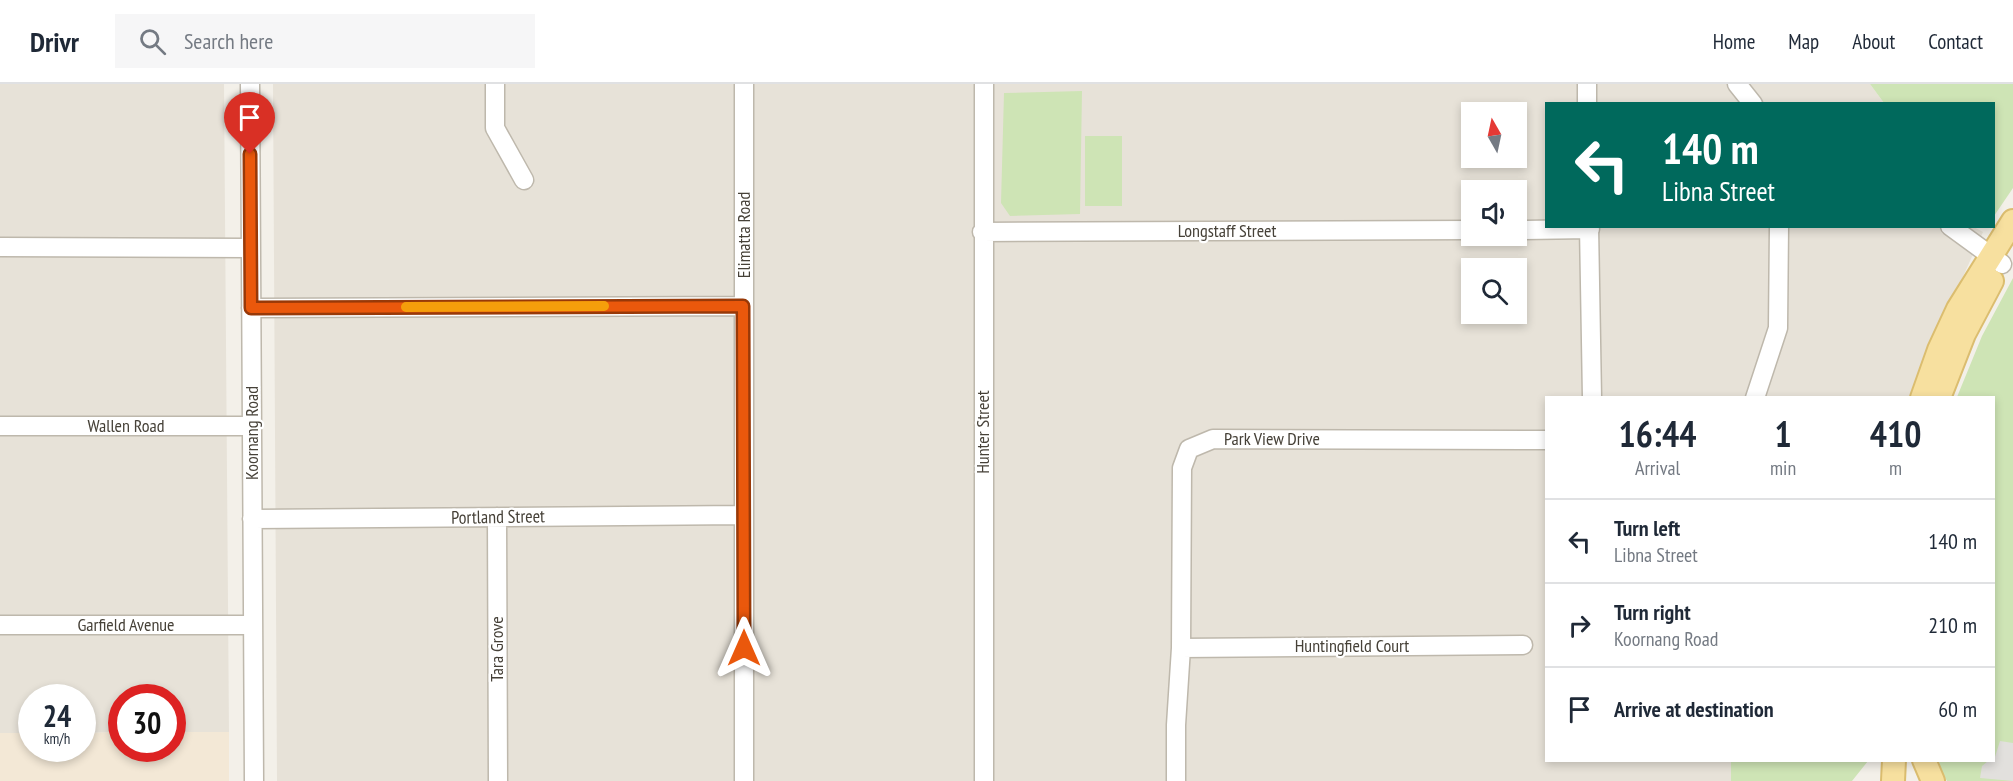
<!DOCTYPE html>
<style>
:root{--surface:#fff;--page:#f6f6f7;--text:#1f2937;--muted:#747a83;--line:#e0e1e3}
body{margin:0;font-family:"PT Sans Narrow",sans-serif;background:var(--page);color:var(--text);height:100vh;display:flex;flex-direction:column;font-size:22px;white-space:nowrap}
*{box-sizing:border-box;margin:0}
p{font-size:20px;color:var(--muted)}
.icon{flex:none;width:33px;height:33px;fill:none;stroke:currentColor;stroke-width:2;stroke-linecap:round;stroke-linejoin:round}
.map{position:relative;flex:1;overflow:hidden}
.drawer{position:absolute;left:1545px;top:312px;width:450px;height:366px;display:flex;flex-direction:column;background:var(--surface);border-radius:0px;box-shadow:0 3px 9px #0003}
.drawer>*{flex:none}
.banner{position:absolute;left:1545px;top:18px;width:450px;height:126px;border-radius:0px;box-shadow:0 3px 9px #0003;background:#00695c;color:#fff;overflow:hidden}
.needle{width:39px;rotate:351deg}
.buttons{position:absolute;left:1461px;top:18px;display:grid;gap:12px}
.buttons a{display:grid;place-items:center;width:66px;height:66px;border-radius:0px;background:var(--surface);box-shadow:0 3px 9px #0003;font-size:30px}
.speed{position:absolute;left:18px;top:600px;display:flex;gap:12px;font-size:30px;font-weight:700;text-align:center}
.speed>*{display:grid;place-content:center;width:78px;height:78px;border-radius:50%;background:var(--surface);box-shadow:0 3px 9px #0003;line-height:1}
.speed small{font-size:15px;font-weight:400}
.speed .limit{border:9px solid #d22;background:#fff;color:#111}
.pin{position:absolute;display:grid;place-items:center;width:51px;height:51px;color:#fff;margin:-62px -26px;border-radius:50% 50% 50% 0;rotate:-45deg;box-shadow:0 0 6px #0007}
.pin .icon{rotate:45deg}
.me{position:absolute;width:66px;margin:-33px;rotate:0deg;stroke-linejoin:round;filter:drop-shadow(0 0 4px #0008)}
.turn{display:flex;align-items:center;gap:21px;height:126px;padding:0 18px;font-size:27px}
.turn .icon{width:78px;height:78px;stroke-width:2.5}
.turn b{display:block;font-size:42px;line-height:51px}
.eta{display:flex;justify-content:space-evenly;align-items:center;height:102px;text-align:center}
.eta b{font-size:36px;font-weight:600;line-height:42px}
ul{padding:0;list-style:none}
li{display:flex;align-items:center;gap:18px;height:84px;padding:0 18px;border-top:2px solid var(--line)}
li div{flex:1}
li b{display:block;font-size:22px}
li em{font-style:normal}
header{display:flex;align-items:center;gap:36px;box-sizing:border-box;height:84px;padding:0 30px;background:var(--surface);border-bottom:2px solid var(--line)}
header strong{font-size:28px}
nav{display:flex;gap:33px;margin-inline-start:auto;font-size:21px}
.search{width:420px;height:54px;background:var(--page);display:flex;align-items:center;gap:15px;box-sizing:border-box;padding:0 21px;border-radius:0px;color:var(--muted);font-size:22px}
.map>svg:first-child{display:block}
</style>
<header>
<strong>Drivr</strong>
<div class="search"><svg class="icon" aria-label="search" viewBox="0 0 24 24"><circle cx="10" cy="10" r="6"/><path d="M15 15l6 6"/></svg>Search here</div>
<nav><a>Home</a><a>Map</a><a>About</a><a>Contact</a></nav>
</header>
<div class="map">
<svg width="2013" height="697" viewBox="0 0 2013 697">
<rect width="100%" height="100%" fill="#f3f0e9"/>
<path fill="#e7e2d8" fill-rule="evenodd" d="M 0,0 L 224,0 L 229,648 L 173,648 L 172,614 L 122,614 L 121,648 L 83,649 L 82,614 L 32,614 L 31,649 L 0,649 Z
M 273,0 L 1870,0 L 1884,19 L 1546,20 L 1546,142 L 1972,142 L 1983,148 L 1909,313 L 1546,314 L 1546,676 L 1731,677 L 1731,697 L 277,697 ZM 1472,28 L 1516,28 L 1516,74 L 1472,74 ZM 1472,106 L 1516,106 L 1516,152 L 1472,152 ZM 1472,184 L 1516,184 L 1516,230 L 1472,230 Z"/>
<path fill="#f3e8d6" d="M 121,648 L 122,664 L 172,664 L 173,648 L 229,648 L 229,697 L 0,697 L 0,649 L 31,649 L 32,664 L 82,664 L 83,649 Z"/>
<path fill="#cee4b5" d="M 1870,0 L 2013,0 L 2013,104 L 1994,132 L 1994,20 L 1884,19 Z
M 1082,7 L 1080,130 L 1010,132 L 1001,119 L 1004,9 Z
M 1085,52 L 1122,52 L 1122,122 L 1085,122 Z
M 2013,194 L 2013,697 L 1947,697 L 1940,685 L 1939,677 L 1994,676 L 1994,314 L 1957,313 L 1982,252 Z
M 1731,677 L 1731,676 L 1868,677 L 1852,697 L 1731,697 Z"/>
<path fill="#e2e0dd" d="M 2000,657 L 2013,659 L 2013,697 L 1980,694 L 1982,682 L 1988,677 L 1994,676 Z"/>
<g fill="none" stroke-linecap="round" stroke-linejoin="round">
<g stroke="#beb8ac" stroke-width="21">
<path id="minor" d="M 250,0 L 254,697
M 495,0 L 495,44 L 524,96
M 984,0 L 984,697
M 1587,0 L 1587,20
M 1737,0 L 1753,20
M 1589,142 L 1592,314
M 1950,142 L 2002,180
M 1516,146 L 1590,145
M 982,148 L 1472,146
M 0,163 L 250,164
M 251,224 L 743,222
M 1755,314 L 1778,244 L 1779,142
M 0,342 L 251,342
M 497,433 L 498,697
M 252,435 L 743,431
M 0,541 L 252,541
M 1181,564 L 1523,561
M 744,697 L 744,0
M 1176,697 L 1176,641 L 1181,564 L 1182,384 L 1189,365 L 1213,355 L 1546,356"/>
</g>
<g stroke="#dbbd6f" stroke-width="26">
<path id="major" d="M 1922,314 L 1939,266 L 1958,225 L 2013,137
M 1939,314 L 1964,250 L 1992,197
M 1924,676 L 1933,697
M 1893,697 L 1894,676"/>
</g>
<use href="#minor" stroke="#fff" stroke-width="18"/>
<use href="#major" stroke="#f7e09f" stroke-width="22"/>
</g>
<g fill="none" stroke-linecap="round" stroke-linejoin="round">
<g stroke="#983908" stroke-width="15">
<path id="route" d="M 250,70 L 251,224 L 743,222 L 744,564"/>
</g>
<use href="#route" stroke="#ea580c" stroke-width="10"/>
<path stroke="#f59e0b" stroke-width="10" d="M 406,223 L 604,222"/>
</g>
<g text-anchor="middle" stroke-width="4.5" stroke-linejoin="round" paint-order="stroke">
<g font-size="18" fill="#464138" stroke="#fff">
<text x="1227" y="153">Longstaff Street</text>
<text transform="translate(744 151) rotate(-90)" y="6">Elimatta Road</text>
<text x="126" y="348">Wallen Road</text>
<text transform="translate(983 348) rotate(-90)" y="6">Hunter Street</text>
<text transform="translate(252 349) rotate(-90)" y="6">Koornang Road</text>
<text x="1272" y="361">Park View Drive</text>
<text transform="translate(498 433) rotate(-1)" y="6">Portland Street</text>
<text x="126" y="547">Garfield Avenue</text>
<text x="1352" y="568">Huntingfield Court</text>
<text transform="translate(497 565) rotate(-90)" y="6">Tara Grove</text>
</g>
</g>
</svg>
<div class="buttons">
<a><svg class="needle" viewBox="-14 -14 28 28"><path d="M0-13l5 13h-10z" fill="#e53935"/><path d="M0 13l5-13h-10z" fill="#747a83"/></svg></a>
<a><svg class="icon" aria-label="sound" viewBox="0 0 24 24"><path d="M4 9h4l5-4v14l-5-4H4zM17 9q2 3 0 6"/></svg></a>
<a><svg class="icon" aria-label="search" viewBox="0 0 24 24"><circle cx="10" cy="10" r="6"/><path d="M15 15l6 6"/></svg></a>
</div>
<div class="speed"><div>24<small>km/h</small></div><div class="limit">30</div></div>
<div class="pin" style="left:250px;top:70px;background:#d93025"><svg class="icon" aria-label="arrive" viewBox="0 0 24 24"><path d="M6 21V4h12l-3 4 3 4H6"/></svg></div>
<svg class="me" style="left:744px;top:564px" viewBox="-20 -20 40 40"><path d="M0-17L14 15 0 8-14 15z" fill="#ea580c" stroke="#fff" stroke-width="4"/></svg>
<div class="banner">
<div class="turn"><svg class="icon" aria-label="left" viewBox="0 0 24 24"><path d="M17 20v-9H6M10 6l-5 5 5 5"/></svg><div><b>140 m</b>Libna Street</div></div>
</div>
<section class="drawer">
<div class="eta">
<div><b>16:44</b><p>Arrival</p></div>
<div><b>1</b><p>min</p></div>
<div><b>410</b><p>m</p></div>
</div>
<ul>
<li><svg class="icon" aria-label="left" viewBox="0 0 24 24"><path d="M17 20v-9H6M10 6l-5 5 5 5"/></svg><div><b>Turn left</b><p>Libna Street</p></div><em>140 m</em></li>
<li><svg class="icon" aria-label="right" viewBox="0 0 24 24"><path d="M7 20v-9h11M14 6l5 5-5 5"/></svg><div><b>Turn right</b><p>Koornang Road</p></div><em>210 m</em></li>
<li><svg class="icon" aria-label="arrive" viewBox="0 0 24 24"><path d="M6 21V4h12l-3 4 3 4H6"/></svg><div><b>Arrive at destination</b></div><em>60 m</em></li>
</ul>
</section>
</div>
